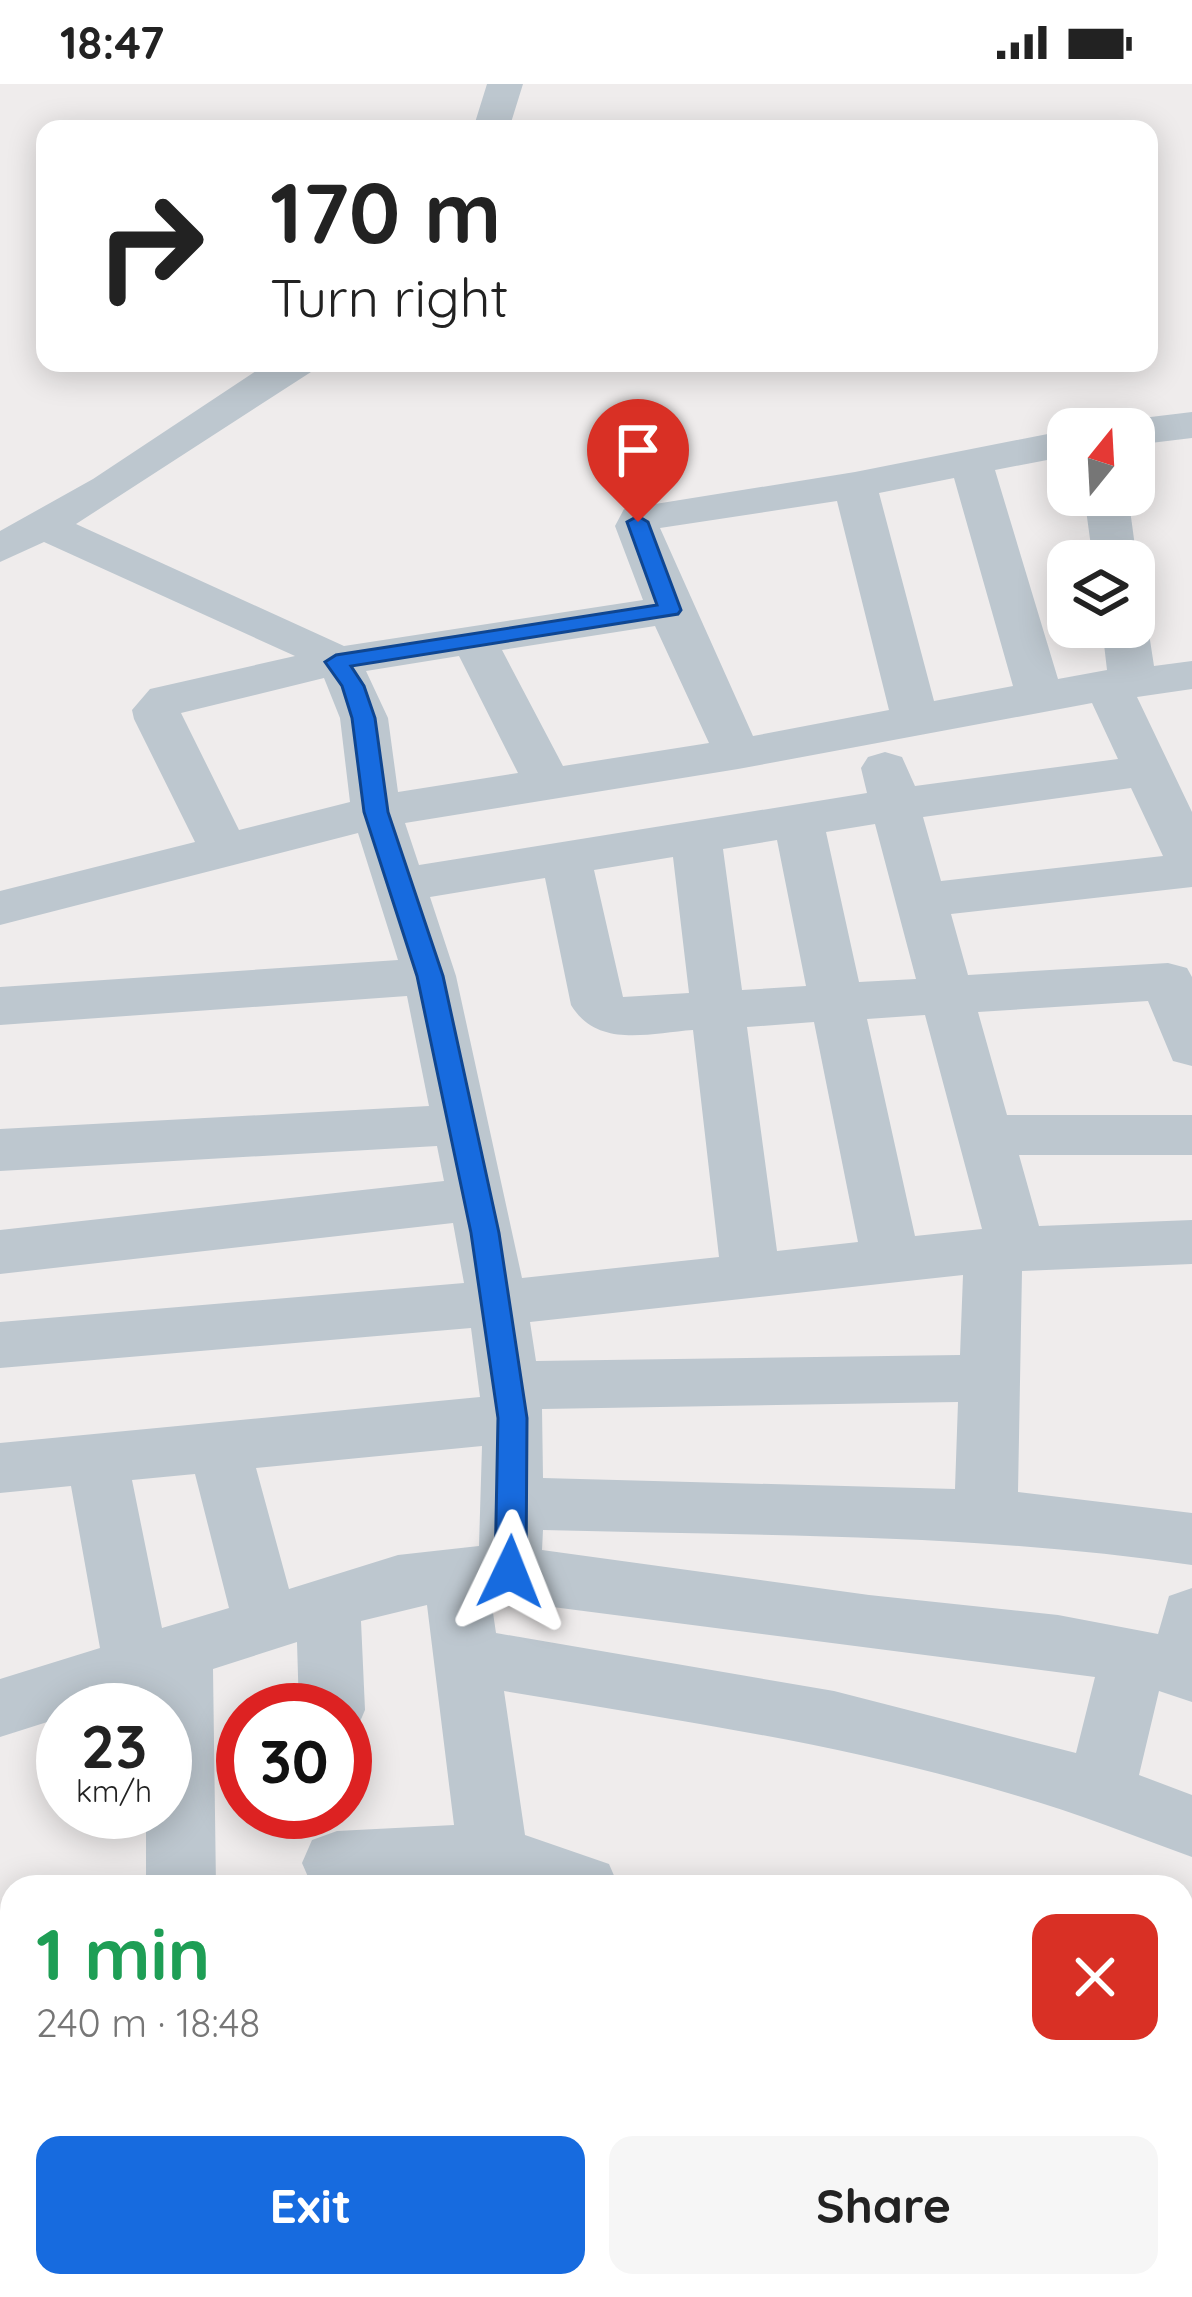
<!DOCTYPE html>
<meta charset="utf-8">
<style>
:root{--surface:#fff;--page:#f6f6f6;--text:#222;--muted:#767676;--accent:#176bdf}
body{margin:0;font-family:Quicksand,sans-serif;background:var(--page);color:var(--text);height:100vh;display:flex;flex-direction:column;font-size:45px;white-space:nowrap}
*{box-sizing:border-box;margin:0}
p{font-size:39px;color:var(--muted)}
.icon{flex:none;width:66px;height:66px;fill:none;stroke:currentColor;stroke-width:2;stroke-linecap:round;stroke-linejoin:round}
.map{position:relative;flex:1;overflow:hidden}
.drawer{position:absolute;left:0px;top:1791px;width:1194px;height:423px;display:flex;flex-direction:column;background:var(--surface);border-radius:36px 36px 0 0;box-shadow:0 6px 30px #0003}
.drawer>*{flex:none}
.hud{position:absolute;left:36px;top:36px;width:1122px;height:252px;border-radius:24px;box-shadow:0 6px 30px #0003;background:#fff;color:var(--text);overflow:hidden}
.needle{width:78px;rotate:18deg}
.controls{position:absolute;left:1047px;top:324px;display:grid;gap:24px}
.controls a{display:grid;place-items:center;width:108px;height:108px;border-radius:24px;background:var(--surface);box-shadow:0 6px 30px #0003;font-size:60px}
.speed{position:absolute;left:36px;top:1599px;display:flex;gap:24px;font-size:60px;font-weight:700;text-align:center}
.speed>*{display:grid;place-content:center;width:156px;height:156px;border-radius:50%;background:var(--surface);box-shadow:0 6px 30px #0003;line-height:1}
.speed small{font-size:30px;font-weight:400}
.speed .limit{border:18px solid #d22;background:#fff;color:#111}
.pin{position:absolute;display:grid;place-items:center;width:102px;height:102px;color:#fff;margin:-123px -51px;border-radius:50% 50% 50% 0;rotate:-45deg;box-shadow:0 0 12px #0007}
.pin .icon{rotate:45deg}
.me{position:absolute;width:132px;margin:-66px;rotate:2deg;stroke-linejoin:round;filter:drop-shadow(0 0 9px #0008)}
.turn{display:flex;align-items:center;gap:42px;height:252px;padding:0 36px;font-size:54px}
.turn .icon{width:156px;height:156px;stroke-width:2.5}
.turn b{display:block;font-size:84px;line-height:102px}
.round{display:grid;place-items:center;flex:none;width:126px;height:126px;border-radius:24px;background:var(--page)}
.overview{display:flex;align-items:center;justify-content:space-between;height:204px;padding:0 36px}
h1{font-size:72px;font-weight:800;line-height:90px;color:#1e9e55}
.action{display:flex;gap:24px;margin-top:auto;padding:24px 36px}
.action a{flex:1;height:138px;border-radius:24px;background:var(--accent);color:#fff;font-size:48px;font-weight:800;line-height:138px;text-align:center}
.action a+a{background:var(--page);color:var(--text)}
.status{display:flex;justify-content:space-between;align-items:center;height:84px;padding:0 60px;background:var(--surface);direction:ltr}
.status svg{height:33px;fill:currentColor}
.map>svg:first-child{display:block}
</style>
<div class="status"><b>18:47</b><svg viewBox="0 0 49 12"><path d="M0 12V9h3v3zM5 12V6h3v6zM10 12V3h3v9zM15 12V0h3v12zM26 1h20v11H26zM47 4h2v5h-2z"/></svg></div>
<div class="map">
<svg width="1192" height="2213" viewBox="0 0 1192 2213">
<rect width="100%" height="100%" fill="#efecec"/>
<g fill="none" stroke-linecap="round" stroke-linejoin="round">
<path fill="#bdc7cf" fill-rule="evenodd" d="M 487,0 L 523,0 L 509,45 L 473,45 Z
M 268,279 L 317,279 L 311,288 L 76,440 L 344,562 L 643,516 L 615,442 L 624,425 L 855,388 L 1068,346 L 1068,372 L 995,386 L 1058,595 L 1107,586 L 1102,543 L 1134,543 L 1134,531 L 1148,543 L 1154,582 L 1192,577 L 1192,605 L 1137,613 L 1192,728 L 1192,803 L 951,830 L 968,891 L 1168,879 L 1187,884 L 1192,893 L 1192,982 L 1173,977 L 1148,917 L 978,928 L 1007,1031 L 1192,1031 L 1192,1071 L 1019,1071 L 1039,1142 L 1192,1136 L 1192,1180 L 1022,1187 L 1018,1408 L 1192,1429 L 1192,1481 C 977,1449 759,1452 543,1446 L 542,1466 L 869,1511 L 1058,1531 L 1158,1550 L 1169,1512 L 1192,1504 L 1192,1618 L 1159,1607 L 1139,1691 L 1192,1711 L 1192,1773 C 1134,1752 1077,1729 1018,1712 C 851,1661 676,1636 504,1607 L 525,1751 L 609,1780 L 619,1803 L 312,1802 L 302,1779 L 312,1756 L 337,1747 L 454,1741 L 427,1521 L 361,1537 L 365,1626 L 356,1647 L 345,1651 L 345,1626 L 299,1626 L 297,1558 L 213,1585 L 216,1803 L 146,1803 L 146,1728 L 165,1728 L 165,1626 L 147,1626 L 147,1606 L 84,1626 L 63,1626 L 63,1633 L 0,1653 L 0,1595 L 100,1564 L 71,1402 L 0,1409 L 0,1359 L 480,1313 L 471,1244 L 0,1284 L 0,1238 L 464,1199 L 453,1139 L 0,1190 L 0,1146 L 444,1097 L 437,1062 L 0,1087 L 0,1045 L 429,1022 L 407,912 L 0,941 L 0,903 L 398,876 L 358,749 L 0,841 L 0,807 L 195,758 L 134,635 L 132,626 L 150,605 L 295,572 L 44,458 L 0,478 L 0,447 L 93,395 ZM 954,394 L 1013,602 L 934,617 L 879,409 ZM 837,417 L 889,626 L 753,652 L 660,444 ZM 655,542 L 709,659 L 563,682 L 502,566 ZM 459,572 L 518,689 L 398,708 L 388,634 L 366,587 ZM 324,594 L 340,634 L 350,718 L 239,746 L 181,629 ZM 1092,619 L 1118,675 L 915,702 L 902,673 L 885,668 L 868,673 L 861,684 L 867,709 L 419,781 L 405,739 L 738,685 ZM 1131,704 L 1163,772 L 941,797 L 923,733 ZM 875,740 L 916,895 L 859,898 L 826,748 ZM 777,756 L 806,902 L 742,906 L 723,765 ZM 673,773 L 689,909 L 623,913 L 594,786 ZM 545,794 L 571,921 C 598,965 649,949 693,946 L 719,1173 L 522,1194 L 456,892 L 430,813 ZM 925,931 L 982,1145 L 915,1152 L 867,935 ZM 814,938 L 858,1158 L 777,1167 L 747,943 ZM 963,1191 L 960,1271 L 536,1277 L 530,1238 ZM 958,1318 L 955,1405 L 543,1394 L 542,1325 ZM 482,1362 L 479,1462 L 398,1471 L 289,1505 L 256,1384 ZM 195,1390 L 229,1524 L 162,1544 L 132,1396 ZM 491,1515 L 1095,1593 L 1076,1669 L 834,1607 L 496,1549 Z
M 1192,328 L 1192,354 L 1134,361 L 1134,345 L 1115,345 L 1134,335 Z
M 1084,411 L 1128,411 L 1137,477 L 1134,482 L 1134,477 L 1093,477 Z
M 1182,1978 L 1192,1981 L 1192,2053 L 1182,2050 Z
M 0,2052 L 12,2056 L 12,2202 L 60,2202 L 62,2213 L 0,2213 Z
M 183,2202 L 261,2202 L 262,2213 L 184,2213 Z
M 538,2202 L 616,2202 L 618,2213 L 540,2213 Z
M 668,2202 L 746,2202 L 744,2213 L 666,2213 Z
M 855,2202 L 933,2202 L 932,2213 L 854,2213 Z"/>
</g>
<path fill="#176bdf" stroke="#0f4691" stroke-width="3" d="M 638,432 L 648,438 L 681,526 L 678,530 L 351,582 L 364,602 L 375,634 L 388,728 L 443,892 L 499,1149 L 527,1334 L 526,1488 L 521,1497 L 510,1501 L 499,1497 L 495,1488 L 498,1334 L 471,1149 L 417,892 L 364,728 L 352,634 L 342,602 L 325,578 L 336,571 L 657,521 L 627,438 Z"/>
</svg>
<div class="controls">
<a><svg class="needle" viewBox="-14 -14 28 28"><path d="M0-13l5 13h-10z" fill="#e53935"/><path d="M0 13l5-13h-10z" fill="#767676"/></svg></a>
<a><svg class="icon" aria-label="layers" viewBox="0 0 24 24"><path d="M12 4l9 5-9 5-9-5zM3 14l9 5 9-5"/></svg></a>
</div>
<div class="speed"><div>23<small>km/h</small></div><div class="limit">30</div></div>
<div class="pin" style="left:638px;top:438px;background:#d93025"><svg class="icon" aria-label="arrive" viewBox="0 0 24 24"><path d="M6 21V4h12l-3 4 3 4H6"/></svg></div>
<svg class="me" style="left:510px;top:1488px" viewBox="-20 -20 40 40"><path d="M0-17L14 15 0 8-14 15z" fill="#176bdf" stroke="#fff" stroke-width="4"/></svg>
<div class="hud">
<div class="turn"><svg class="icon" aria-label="right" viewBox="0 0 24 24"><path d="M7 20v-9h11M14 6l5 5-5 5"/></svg><div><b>170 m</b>Turn right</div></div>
</div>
<section class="drawer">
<div class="overview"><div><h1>1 min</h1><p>240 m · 18:48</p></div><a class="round" style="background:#d93025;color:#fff"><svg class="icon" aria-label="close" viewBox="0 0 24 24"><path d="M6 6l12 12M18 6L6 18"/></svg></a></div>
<div class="action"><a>Exit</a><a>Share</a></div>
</section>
</div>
